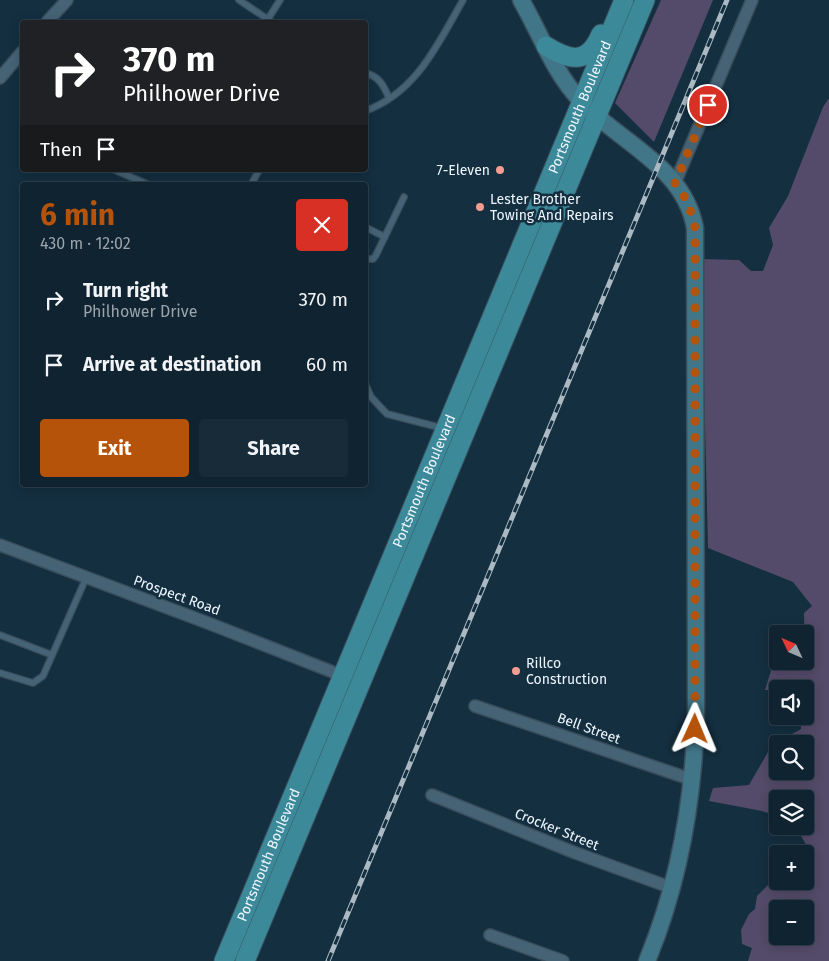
<!DOCTYPE html>
<meta charset="utf-8">
<style>
:root{--surface:#0f2330;--page:#182b38;--text:#f1f3f6;--muted:#9ba4ab;--line:#2f404c;--accent:#b45309}
body{margin:0;font-family:"Fira Sans",sans-serif;background:var(--page);color:var(--text);height:100vh;display:flex;flex-direction:column;font-size:19px;white-space:nowrap}
*{box-sizing:border-box;margin:0}
p{font-size:16px;color:var(--muted)}
.icon{flex:none;width:28px;height:28px;fill:none;stroke:currentColor;stroke-width:2;stroke-linecap:round;stroke-linejoin:round}
.map{position:relative;flex:1;overflow:hidden}
.sheet{position:absolute;left:20px;top:182px;width:348px;height:305px;display:flex;flex-direction:column;background:var(--surface);border-radius:5px;box-shadow:0 2px 12px #0003,0 0 0 1px var(--line)}
.sheet>*{flex:none}
.hud{position:absolute;left:20px;top:20px;width:348px;height:152px;border-radius:5px;box-shadow:0 2px 12px #0003,0 0 0 1px var(--line);background:#202124;color:#fff;overflow:hidden}
.needle{width:32px;rotate:314deg}
.fabs{position:absolute;left:769px;top:625px;display:grid;gap:10px}
.fabs a{display:grid;place-items:center;width:45px;height:45px;border-radius:5px;background:var(--surface);box-shadow:0 2px 12px #0003,0 0 0 1px var(--line);font-size:25px}
.pin{position:absolute;display:grid;place-items:center;width:42px;height:42px;color:#fff;margin:-21px;border:2px solid #fff;border-radius:50%;box-shadow:0 1px 5px #0007}
.me{position:absolute;width:55px;margin:-28px;rotate:1deg;stroke-linejoin:round;filter:drop-shadow(0 0 4px #0008)}
.turn{display:flex;align-items:center;gap:18px;height:105px;padding:0 20px;font-size:22px}
.turn .icon{width:65px;height:65px;stroke-width:2.5}
.turn b{display:block;font-size:35px;line-height:42px}
.then{display:flex;align-items:center;height:48px;padding:0 20px;background:#0003;gap:10px;font-size:19px}
.round{display:grid;place-items:center;flex:none;width:52px;height:52px;border-radius:5px;background:var(--page)}
.headline{display:flex;align-items:center;justify-content:space-between;height:85px;padding:0 20px}
h1{font-size:30px;font-weight:700;line-height:38px;color:var(--accent)}
.cta{display:flex;gap:10px;margin-top:auto;padding:10px 20px}
.cta a{flex:1;height:58px;border-radius:5px;background:var(--accent);color:#fff;font-size:20px;font-weight:700;line-height:58px;text-align:center}
.cta a+a{background:var(--page);color:var(--text)}
ul{padding:0;list-style:none}
li{display:flex;align-items:center;gap:15px;height:65px;padding:0 20px}
li div{flex:1}
li b{display:block;font-size:19px}
li em{font-style:normal}
.map>svg:first-child{display:block}
</style>
<div class="map">
<svg width="829" height="961" viewBox="0 0 829 961">
<rect width="100%" height="100%" fill="#142f40"/>
<path fill="#544b6a" fill-rule="evenodd" d="M 661,0 L 713,0 L 654,142 L 615,103 Z
M 829,98 L 829,961 L 748,961 L 752,948 L 742,944 L 741,930 L 749,914 L 755,909 L 757,896 L 777,876 L 778,881 L 805,881 L 805,854 L 799,854 L 807,846 L 795,826 L 805,826 L 805,799 L 778,799 L 777,816 L 762,811 L 709,801 L 713,788 L 749,785 L 772,745 L 801,729 L 801,723 L 777,723 L 772,715 L 776,690 L 765,690 L 773,664 L 792,666 L 794,661 L 805,661 L 804,613 L 812,606 L 793,582 L 708,548 L 701,259 L 739,260 L 751,271 L 763,271 L 773,245 L 769,228 L 788,196 L 823,107 ZM 778,689 L 805,689 L 805,716 L 778,716 ZM 778,744 L 805,744 L 805,771 L 778,771 ZM 778,909 L 805,909 L 805,936 L 778,936 Z"/>
<g fill="none" stroke-linecap="round" stroke-linejoin="round">
<g stroke="#394d5a" stroke-width="8">
<path id="lane" d="M 239,0 L 272,22
M 268,19 L 280,0
M 365,73 C 379,76 384,86 389,98
M 365,111 C 416,93 438,44 463,0
M 115,170 L 149,185
M 251,185 L 259,170
M 365,227 L 385,237
M 365,259 L 373,259 L 376,255 L 404,197
M 365,383 L 371,397 L 387,414 L 442,428
M 0,635 L 52,655
M 0,673 L 33,683 L 43,676 L 86,578"/>
</g>
<g stroke="#394d5a" stroke-width="14">
<path id="street" d="M 47,22 L 67,0
M 0,78 L 22,52
M 675,183 L 752,0
M 0,545 L 208,623 L 343,676
M 475,706 L 693,780
M 432,795 L 573,852 L 672,888
M 490,935 L 563,961"/>
</g>
<g stroke="#394d5a" stroke-width="19">
<path id="secondary" d="M 521,0 C 540,33 554,73 581,101 C 620,143 684,166 695,228 L 696,712 C 694,798 680,881 647,961"/>
</g>
<g stroke="#394d5a" stroke-width="21">
<g id="primary">
<path d="M 546,46 C 570,61 588,65 601,34"/>
<path id="s1" d="M 224,961 L 624,0"/>
<path d="M 245,961 L 645,0"/>
</g>
</g>
<use href="#lane" stroke="#466376" stroke-width="5.5"/>
<use href="#street" stroke="#466376" stroke-width="11"/>
<use href="#secondary" stroke="#417688" stroke-width="16"/>
<use href="#primary" stroke="#3c899a" stroke-width="19"/>
<g stroke="#abb9c3" stroke-width="5">
<path id="rail" d="M 328,961 L 727,0"/>
</g>
<use href="#rail" stroke="#142f40" stroke-width="3" stroke-dasharray="9" stroke-linecap="butt"/>
</g>
<g fill="none" stroke-linecap="round" stroke-linejoin="round">
<path stroke="#b45309" stroke-width="9" stroke-dasharray="0 16.2" d="M 695,729 L 695,228 L 688,202 L 675,183 L 708,105"/>
</g>
<g fill="#f59c91" stroke="#142f40" stroke-width="2">
<circle cx="500" cy="170" r="5"/>
<circle cx="480" cy="207" r="5"/>
<circle cx="516" cy="671" r="5"/>
</g>
<g text-anchor="middle" stroke-width="5" stroke-linejoin="round" paint-order="stroke">
<g font-size="14" fill="#edf6fd" stroke="#142f40">
<text dy="5" stroke="none"><textPath href="#s1" startOffset="925">Portsmouth Boulevard</textPath></text>
<text dy="5" stroke="none"><textPath href="#s1" startOffset="520">Portsmouth Boulevard</textPath></text>
<text transform="translate(177 595) rotate(20)" y="5">Prospect Road</text>
<text transform="translate(589 728) rotate(20)" y="5">Bell Street</text>
<text transform="translate(557 829) rotate(22)" y="5">Crocker Street</text>
<text dy="5" stroke="none"><textPath href="#s1" startOffset="115">Portsmouth Boulevard</textPath></text>
</g>
<g font-size="14" fill="#edf6fd" stroke="#142f40" text-anchor="start">
<text x="490" y="175" text-anchor="end">7-Eleven</text>
<text x="490" y="204">Lester Brother<tspan x="490" dy="16">Towing And Repairs</tspan></text>
<text x="526" y="668">Rillco<tspan x="526" dy="16">Construction</tspan></text>
</g>
</g>
</svg>
<div class="fabs">
<a><svg class="needle" viewBox="-14 -14 28 28"><path d="M0-13l5 13h-10z" fill="#e53935"/><path d="M0 13l5-13h-10z" fill="#9ba4ab"/></svg></a>
<a><svg class="icon" aria-label="sound" viewBox="0 0 24 24"><path d="M4 9h4l5-4v14l-5-4H4zM17 9q2 3 0 6"/></svg></a>
<a><svg class="icon" aria-label="search" viewBox="0 0 24 24"><circle cx="10" cy="10" r="6"/><path d="M15 15l6 6"/></svg></a>
<a><svg class="icon" aria-label="layers" viewBox="0 0 24 24"><path d="M12 4l9 5-9 5-9-5zM3 14l9 5 9-5"/></svg></a>
<a>+</a>
<a>−</a>
</div>
<div class="pin" style="left:708px;top:105px;background:#d93025"><svg class="icon" aria-label="arrive" viewBox="0 0 24 24"><path d="M6 21V4h12l-3 4 3 4H6"/></svg></div>
<svg class="me" style="left:695px;top:729px" viewBox="-20 -20 40 40"><path d="M0-17L14 15 0 8-14 15z" fill="#b45309" stroke="#fff" stroke-width="4"/></svg>
<div class="hud">
<div class="turn"><svg class="icon" aria-label="right" viewBox="0 0 24 24"><path d="M7 20v-9h11M14 6l5 5-5 5"/></svg><div><b>370 m</b>Philhower Drive</div></div>
<div class="then">Then<svg class="icon" aria-label="arrive" viewBox="0 0 24 24"><path d="M6 21V4h12l-3 4 3 4H6"/></svg></div>
</div>
<section class="sheet">
<div class="headline"><div><h1>6 min</h1><p>430 m · 12:02</p></div><a class="round" style="background:#d93025;color:#fff"><svg class="icon" aria-label="close" viewBox="0 0 24 24"><path d="M6 6l12 12M18 6L6 18"/></svg></a></div>
<ul>
<li><svg class="icon" aria-label="right" viewBox="0 0 24 24"><path d="M7 20v-9h11M14 6l5 5-5 5"/></svg><div><b>Turn right</b><p>Philhower Drive</p></div><em>370 m</em></li>
<li><svg class="icon" aria-label="arrive" viewBox="0 0 24 24"><path d="M6 21V4h12l-3 4 3 4H6"/></svg><div><b>Arrive at destination</b></div><em>60 m</em></li>
</ul>
<div class="cta"><a>Exit</a><a>Share</a></div>
</section>
</div>
